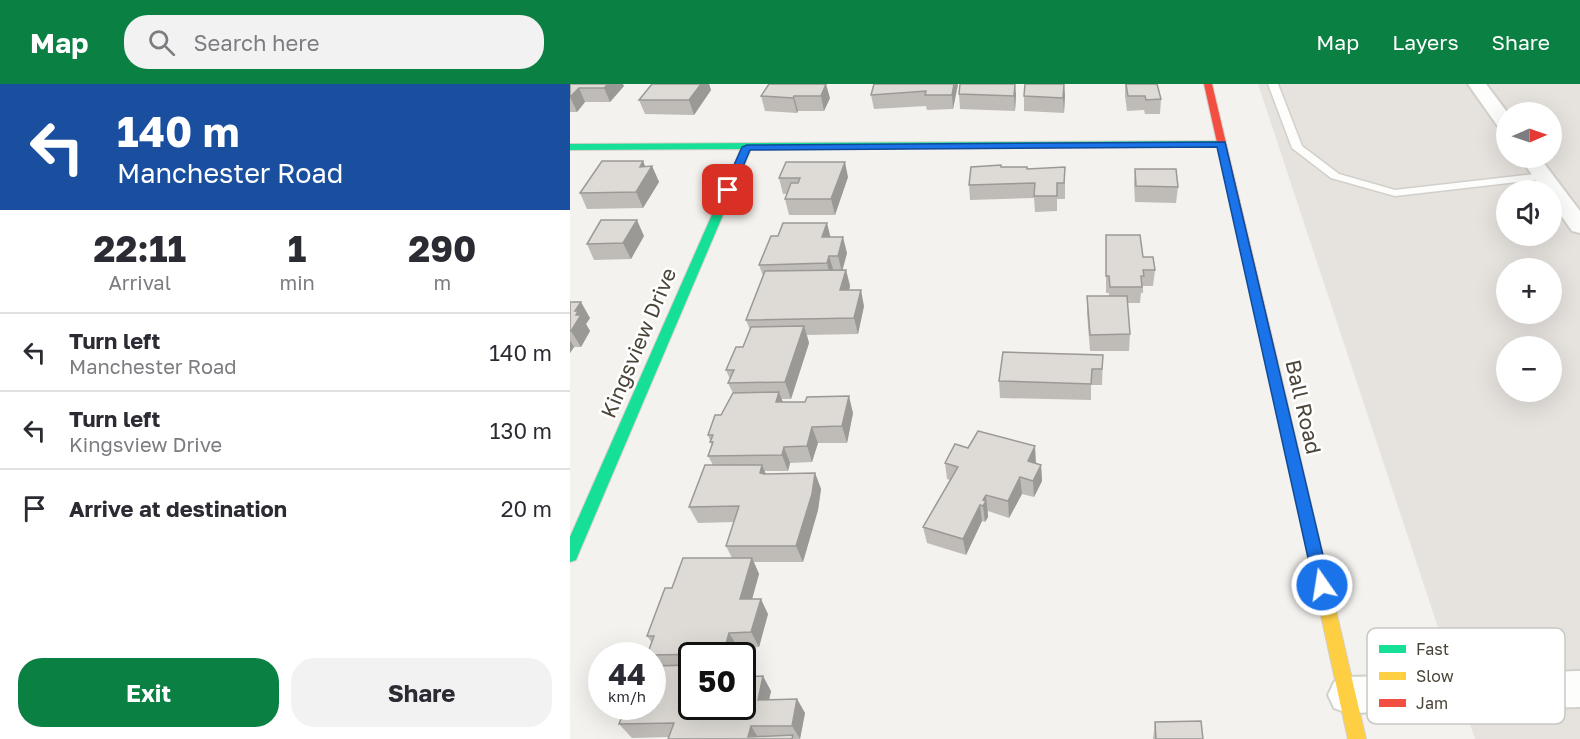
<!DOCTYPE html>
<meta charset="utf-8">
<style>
:root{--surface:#fff;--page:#f2f2f3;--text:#2b2b33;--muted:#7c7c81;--line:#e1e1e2;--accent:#0b8043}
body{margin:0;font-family:"Golos Text",sans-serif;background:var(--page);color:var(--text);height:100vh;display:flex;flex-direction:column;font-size:22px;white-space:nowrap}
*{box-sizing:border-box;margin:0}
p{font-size:20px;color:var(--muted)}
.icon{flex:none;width:33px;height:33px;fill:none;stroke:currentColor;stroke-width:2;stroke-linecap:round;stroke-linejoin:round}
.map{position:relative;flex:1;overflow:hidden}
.details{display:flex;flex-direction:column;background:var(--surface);width:570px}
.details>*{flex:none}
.guide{background:#1a4fa0;color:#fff;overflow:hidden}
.needle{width:39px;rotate:88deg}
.tools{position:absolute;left:926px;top:18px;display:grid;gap:12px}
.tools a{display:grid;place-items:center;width:66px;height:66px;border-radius:50%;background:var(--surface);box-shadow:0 6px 24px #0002;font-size:30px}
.speed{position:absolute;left:18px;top:558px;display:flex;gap:12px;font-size:30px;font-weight:700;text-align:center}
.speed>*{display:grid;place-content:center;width:78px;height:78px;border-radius:50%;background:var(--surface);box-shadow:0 6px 24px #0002;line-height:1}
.speed small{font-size:15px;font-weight:400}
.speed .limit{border:3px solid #111;border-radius:9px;background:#fff;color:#111}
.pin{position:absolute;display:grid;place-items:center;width:51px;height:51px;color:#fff;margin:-26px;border-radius:12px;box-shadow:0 3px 9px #0006}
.me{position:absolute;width:66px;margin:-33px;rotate:347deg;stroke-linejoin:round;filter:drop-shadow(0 0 4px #0008)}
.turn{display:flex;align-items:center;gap:21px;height:126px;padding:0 18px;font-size:27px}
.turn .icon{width:78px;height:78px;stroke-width:2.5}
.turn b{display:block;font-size:42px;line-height:51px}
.eta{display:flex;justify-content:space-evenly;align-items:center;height:102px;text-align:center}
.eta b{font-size:36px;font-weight:700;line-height:42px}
.button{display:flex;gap:12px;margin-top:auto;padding:12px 18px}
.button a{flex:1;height:69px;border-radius:24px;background:var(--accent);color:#fff;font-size:24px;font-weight:700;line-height:69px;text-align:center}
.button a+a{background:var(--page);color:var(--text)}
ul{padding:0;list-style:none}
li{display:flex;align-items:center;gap:18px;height:78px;padding:0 18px;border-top:2px solid var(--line)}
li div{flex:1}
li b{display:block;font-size:22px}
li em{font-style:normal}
header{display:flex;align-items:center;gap:36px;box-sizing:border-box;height:84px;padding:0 30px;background:var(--accent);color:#fff}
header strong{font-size:28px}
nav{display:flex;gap:33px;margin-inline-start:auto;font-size:21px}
.search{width:420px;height:54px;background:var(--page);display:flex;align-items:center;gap:15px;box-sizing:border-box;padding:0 21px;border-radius:24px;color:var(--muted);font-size:22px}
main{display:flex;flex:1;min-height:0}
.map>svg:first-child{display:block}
</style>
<header>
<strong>Map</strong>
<div class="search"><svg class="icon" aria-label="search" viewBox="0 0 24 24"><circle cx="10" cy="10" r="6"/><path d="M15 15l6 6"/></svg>Search here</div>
<nav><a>Map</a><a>Layers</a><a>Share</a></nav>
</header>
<main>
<section class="details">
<div class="guide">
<div class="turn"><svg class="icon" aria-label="left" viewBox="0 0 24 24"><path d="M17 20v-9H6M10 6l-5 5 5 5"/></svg><div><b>140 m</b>Manchester Road</div></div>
</div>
<div class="eta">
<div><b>22:11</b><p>Arrival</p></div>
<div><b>1</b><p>min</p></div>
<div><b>290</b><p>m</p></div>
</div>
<ul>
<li><svg class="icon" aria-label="left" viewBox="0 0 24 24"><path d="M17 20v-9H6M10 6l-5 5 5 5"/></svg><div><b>Turn left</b><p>Manchester Road</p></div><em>140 m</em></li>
<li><svg class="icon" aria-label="left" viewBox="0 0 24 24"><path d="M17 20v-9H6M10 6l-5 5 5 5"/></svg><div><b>Turn left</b><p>Kingsview Drive</p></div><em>130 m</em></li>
<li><svg class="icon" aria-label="arrive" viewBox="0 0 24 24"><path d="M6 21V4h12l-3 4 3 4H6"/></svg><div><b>Arrive at destination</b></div><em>20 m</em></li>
</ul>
<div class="button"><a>Exit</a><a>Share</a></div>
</section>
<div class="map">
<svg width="1010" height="655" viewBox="0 0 1010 655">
<rect width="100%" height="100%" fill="#f4f2ee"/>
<path fill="#e6e2de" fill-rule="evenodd" d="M 688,0 L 1010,0 L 1010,655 L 905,655 ZM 936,28 L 981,28 L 981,74 L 936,74 ZM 936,106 L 981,106 L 981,152 L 936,152 ZM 936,184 L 981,184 L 981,230 L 936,230 ZM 936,262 L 981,262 L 981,308 L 936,308 Z"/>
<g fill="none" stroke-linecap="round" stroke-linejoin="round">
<g stroke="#d2d0cb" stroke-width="3">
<path id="lane" d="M 698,0 L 708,0 L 732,62 L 769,90 L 825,106 L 974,89 L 979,92 L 974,95 L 825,112 L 761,94 L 722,64 Z"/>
</g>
<g stroke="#d2d0cb" stroke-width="4">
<path id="street" d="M 898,0 L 916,0 L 937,28 L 936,46 L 929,44 Z
M 950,74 L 970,74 L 1010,127 L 1010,149 L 1002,147 L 981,117 L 981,106 L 973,106 Z
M 1010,587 L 1010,623 L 777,629 L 764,624 L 758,611 L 764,598 L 777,593 Z"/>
</g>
<g stroke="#d3cfc5" stroke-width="2">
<path id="fast" d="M 652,57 L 655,58 L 655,62 L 181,65 L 8,471 L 6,476 L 0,478 L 0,453 L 171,65 L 0,66 L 0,60 Z"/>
</g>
<g stroke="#d3cfc5" stroke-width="2">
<path id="slow" d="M 702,275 L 708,279 L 796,655 L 778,655 L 696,279 Z"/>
</g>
<g stroke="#d3cfc5" stroke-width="2">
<path id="jam" d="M 634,0 L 642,0 L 708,279 L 702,283 L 696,279 Z"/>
</g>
<use href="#lane" fill="#fdfdfc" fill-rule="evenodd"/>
<use href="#street" fill="#fdfdfc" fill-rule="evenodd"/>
<use href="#fast" fill="#16e098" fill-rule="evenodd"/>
<use href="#slow" fill="#ffcf43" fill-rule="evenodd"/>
<use href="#jam" fill="#f24e42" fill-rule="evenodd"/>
</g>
<path fill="#bfbcb8" d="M 0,0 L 54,2 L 40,18 L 15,18 L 7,28 L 0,28 Z
M 82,0 L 139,0 L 141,6 L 124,31 L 75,30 L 69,16 Z
M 199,0 L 260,14 L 254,27 L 228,27 L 227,29 L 195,27 L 191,12 Z
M 304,0 L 388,0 L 383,25 L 357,26 L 356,22 L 304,25 L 301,11 Z
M 555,0 L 587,0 L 591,15 L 590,30 L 575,30 L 574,26 L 557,27 L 555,12 Z
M 389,10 L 446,10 L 445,27 L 390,25 Z
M 495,11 L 494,29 L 454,27 L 454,12 Z
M 73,77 L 75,82 L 82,82 L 89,98 L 73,124 L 17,125 L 10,109 Z
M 431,83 L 458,85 L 495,83 L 495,115 L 487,115 L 487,127 L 465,128 L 464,114 L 400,116 L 399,101 Z
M 565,85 L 608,103 L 606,119 L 565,118 L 564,100 Z
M 278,93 L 265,131 L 219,131 L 215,115 L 217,110 L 213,110 L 209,94 Z
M 536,151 L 573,173 L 585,186 L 583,202 L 573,202 L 573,209 L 571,209 L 570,219 L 557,219 L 560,250 L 559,267 L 520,267 L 517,229 L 517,212 L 539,212 L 539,209 L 536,209 Z
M 74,152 L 61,175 L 24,176 L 17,160 Z
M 261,153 L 277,169 L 272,186 L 276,186 L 280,202 L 279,206 L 294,222 L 288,250 L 237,251 L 239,259 L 221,315 L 212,315 L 213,318 L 283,329 L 277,359 L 248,359 L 242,378 L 220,379 L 218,387 L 195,387 L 195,390 L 245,389 L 251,405 L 248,426 L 233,478 L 184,478 L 189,490 L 182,515 L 198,530 L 189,563 L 168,564 L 166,572 L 122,572 L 122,622 L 201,607 L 199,616 L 227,615 L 235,629 L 230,655 L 98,655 L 99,653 L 62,654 L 49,640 L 85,582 L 82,578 L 82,572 L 77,571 L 82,559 L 77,552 L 102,504 L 162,474 L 156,462 L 164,438 L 128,439 L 119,423 L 143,381 L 138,372 L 142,362 L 138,351 L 151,331 L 163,309 L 158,299 L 160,295 L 156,286 L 173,263 L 180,246 L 176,236 L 193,192 L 189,181 Z
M 0,218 L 20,234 L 16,240 L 20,247 L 11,263 L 4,263 L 0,269 Z
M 533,271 L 532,301 L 521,301 L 521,316 L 430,314 L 429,297 Z
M 465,362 L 465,380 L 471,381 L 472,397 L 464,413 L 452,410 L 439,434 L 418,427 L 418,433 L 415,438 L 412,437 L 396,471 L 357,459 L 353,443 L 380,396 L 377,395 L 375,379 L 398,364 Z
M 585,638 L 633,655 L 583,655 Z"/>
<path fill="#9b9996" d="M 38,0 L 53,0 L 54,2 L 40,18 L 34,4 Z
M 131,0 L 139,0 L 141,6 L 124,31 L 119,16 Z
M 256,0 L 260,14 L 254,27 L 251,12 Z
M 384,0 L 388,0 L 383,25 L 382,11 Z
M 445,0 L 446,10 L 445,27 L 444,12 Z
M 494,0 L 495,11 L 494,29 L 493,14 Z
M 9,4 L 15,18 L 7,28 L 0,13 Z
M 226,8 L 224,13 L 228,27 L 227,29 L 223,14 Z
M 73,77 L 78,90 L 82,82 L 89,98 L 73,124 L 66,108 L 70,83 Z
M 275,78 L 278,93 L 265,131 L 261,115 Z
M 67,136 L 74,152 L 61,175 L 53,159 Z
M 257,139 L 261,155 L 252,153 Z
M 273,153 L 277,169 L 272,188 L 268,172 Z
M 259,172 L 264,188 L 261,196 L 257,179 Z
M 276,186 L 280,202 L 275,223 L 270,206 Z
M 291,206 L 294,222 L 288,250 L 284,234 Z
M 11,218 L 20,234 L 16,240 L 20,247 L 11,263 L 1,247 L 6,231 L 5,227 Z
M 234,242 L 239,259 L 221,315 L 215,298 Z
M 0,256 L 4,263 L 0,269 Z
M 209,308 L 215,324 L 206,318 Z
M 279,312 L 283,329 L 277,359 L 272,342 Z
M 242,343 L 248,359 L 242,378 L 237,362 Z
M 465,362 L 466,379 L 459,394 L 458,377 Z
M 214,363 L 220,379 L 218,387 L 212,371 Z
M 192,381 L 199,397 L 190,389 Z
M 471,381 L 472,397 L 464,413 L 463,397 Z
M 245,389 L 251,405 L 248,426 L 233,478 L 226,462 Z
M 450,393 L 452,410 L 439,434 L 438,417 Z
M 416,411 L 418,433 L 415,438 L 413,422 L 413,416 Z
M 410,421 L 412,437 L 396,471 L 393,455 Z
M 182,474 L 189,490 L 178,530 L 170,515 Z
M 191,515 L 198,530 L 189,563 L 181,548 Z
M 159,549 L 168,564 L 166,572 L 153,572 L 153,570 Z
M 193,592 L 201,607 L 196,630 L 188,616 Z
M 227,615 L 235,629 L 230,655 L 222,642 Z
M 181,642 L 189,655 L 178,653 Z"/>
<path fill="#dedbd6" stroke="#9b9996" stroke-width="1.5" d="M 0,0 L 38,0 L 34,4 L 9,4 L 0,13 Z
M 82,0 L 131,0 L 119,16 L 69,16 Z
M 199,0 L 256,0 L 251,12 L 224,12 L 223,14 L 191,12 Z
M 304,0 L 384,0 L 382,11 L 355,11 L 356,7 L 301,11 Z
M 390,0 L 445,0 L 444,12 L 389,10 Z
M 455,0 L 494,0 L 493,14 L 454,12 Z
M 556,0 L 587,0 L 591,15 L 576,16 L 575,12 L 558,12 Z
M 32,77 L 73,77 L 70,83 L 82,82 L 66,108 L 10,109 Z
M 216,78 L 275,78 L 261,115 L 215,115 L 221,99 L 228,99 L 230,94 L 209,94 Z
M 431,81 L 431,83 L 457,83 L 457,85 L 495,83 L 494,99 L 487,99 L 487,112 L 464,112 L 465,99 L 399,101 L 401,83 Z
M 565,85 L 606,85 L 608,103 L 566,102 Z
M 31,136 L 67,136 L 53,159 L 17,160 Z
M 213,139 L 257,139 L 252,153 L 273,153 L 268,172 L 259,172 L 257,179 L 189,181 L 201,152 L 208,152 Z
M 536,151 L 570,151 L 573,173 L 583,173 L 585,186 L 573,186 L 574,192 L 571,192 L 572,203 L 540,203 L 539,192 L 536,192 Z
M 276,186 L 270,206 L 291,206 L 284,234 L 176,236 L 195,187 Z
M 517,212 L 557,212 L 560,250 L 520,251 Z
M 0,218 L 11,218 L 5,227 L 8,227 L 6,231 L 11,231 L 1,247 L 0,247 Z
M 234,242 L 215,298 L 158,299 L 164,286 L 156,286 L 166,263 L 173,263 L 181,243 Z
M 433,268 L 533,271 L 532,285 L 522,285 L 521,300 L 429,297 Z
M 209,308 L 206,318 L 235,318 L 237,313 L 279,312 L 272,342 L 242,343 L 237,362 L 214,363 L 212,371 L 138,372 L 143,358 L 140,358 L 143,351 L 138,351 L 145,331 L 151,331 L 163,309 Z
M 408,347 L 465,362 L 458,377 L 471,381 L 463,397 L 450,393 L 438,417 L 416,411 L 413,416 L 416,417 L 413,422 L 410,421 L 393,455 L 353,443 L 388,383 L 375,379 L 385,360 L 398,364 Z
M 135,381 L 192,381 L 190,389 L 194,390 L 245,389 L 242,410 L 226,462 L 156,462 L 169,422 L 119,423 Z
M 113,474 L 182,474 L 170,515 L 191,515 L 181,548 L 159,549 L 153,570 L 77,571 L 84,552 L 77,552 L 95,504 L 102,504 Z
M 122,581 L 122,622 L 172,622 L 172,593 L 193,592 L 188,616 L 227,615 L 222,642 L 181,642 L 178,653 L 223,651 L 222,655 L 98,655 L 104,639 L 49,640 L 56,622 L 82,622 L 82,582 Z
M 631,637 L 633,655 L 586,655 L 585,638 Z"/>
<path fill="#1a73e8" stroke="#114b97" stroke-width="1.5" d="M 655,58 L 760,501 L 758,506 L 746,506 L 744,501 L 647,63 L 180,66 L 163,106 L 158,109 L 153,106 L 172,63 L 177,61 Z"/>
<g text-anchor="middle" stroke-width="5" stroke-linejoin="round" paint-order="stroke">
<g font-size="21" fill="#4b4439" stroke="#fff">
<text transform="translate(69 259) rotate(-67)" y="7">Kingsview Drive</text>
<text transform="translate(733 323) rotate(77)" y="7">Ball Road</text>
</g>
</g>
<rect x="797" y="544" width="198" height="96" rx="9" fill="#fff" stroke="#c9c7c4" stroke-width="1.5"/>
<rect x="809" y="561" width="27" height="8" fill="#16e098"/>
<rect x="809" y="588" width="27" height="8" fill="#ffcf43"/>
<rect x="809" y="615" width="27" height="8" fill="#f24e42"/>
<g font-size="16" fill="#4b4439">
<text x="846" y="571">Fast</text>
<text x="846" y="598">Slow</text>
<text x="846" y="625">Jam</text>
</g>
</svg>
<div class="tools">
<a><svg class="needle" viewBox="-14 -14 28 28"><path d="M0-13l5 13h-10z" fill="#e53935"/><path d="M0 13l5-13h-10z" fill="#7c7c81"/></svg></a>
<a><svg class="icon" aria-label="sound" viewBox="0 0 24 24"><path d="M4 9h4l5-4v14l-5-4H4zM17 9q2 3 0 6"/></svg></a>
<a>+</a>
<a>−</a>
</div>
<div class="speed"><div>44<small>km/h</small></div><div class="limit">50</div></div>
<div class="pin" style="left:158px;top:106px;background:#d93025"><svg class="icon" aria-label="arrive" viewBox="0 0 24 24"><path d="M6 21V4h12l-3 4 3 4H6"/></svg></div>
<svg class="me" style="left:752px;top:501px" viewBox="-20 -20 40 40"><circle r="17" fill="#1a73e8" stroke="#fff" stroke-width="3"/><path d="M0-11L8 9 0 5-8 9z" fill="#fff"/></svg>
</div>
</main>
